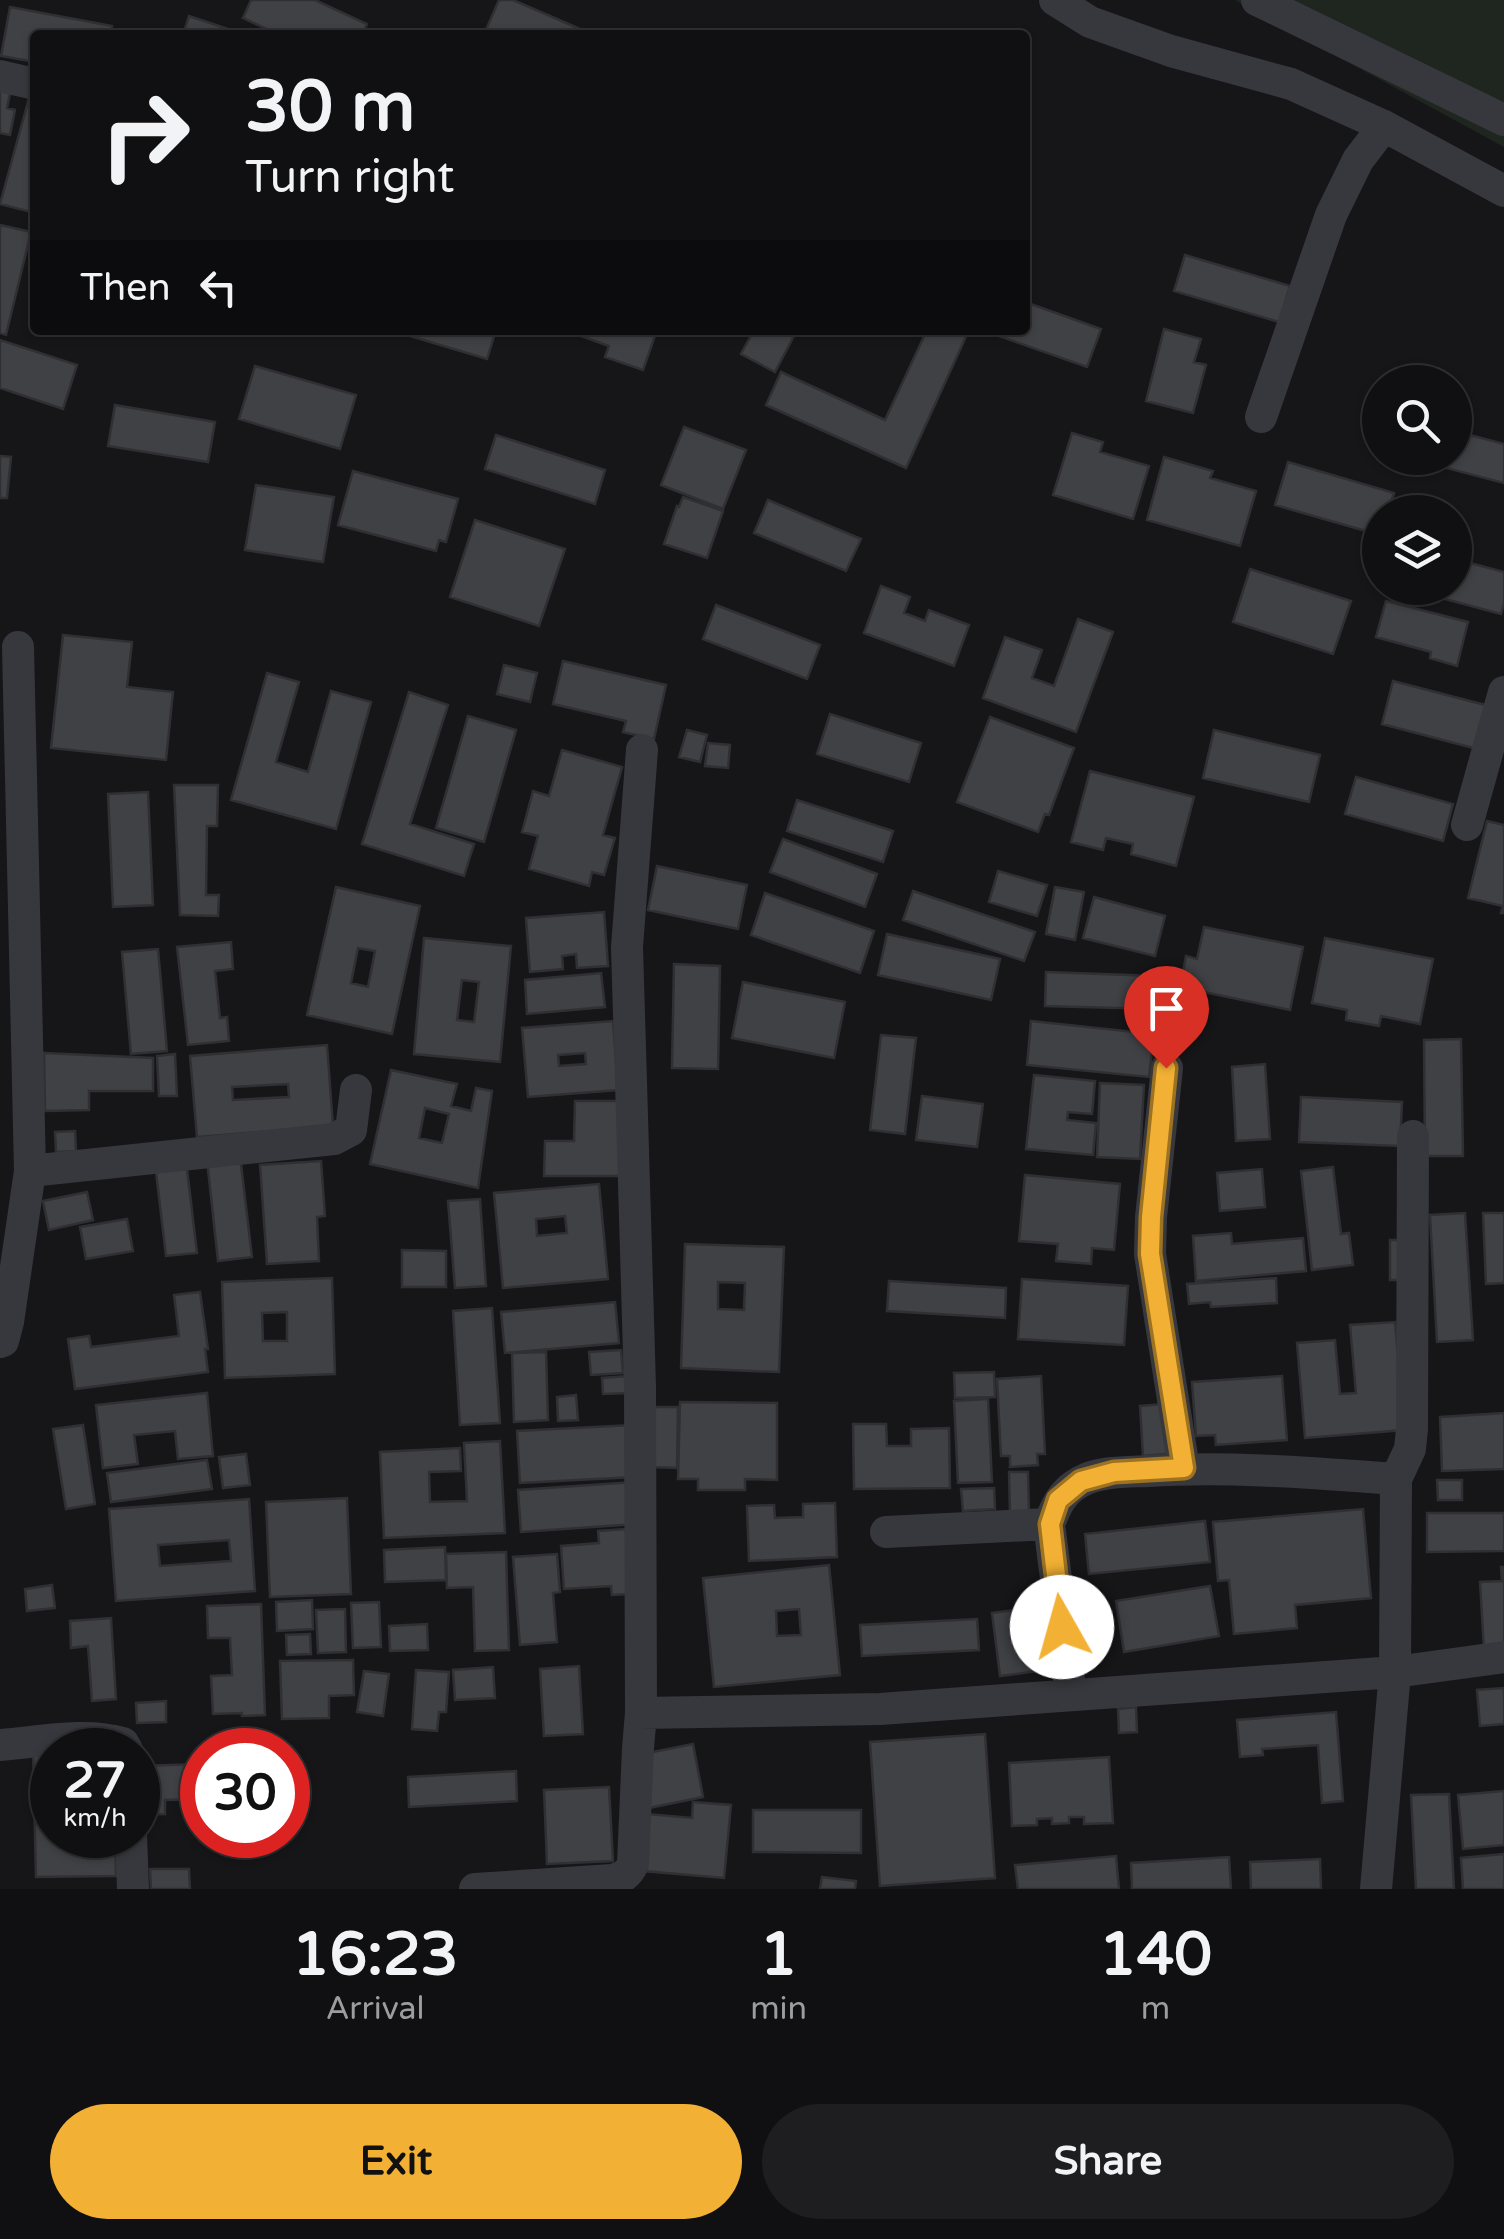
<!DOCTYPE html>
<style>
:root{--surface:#101012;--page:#1e1e20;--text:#f1f3f6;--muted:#9c9d9f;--line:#303032;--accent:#f2b134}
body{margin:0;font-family:"Varela Round",sans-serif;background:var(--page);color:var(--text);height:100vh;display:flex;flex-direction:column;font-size:38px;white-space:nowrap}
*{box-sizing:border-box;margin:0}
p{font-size:32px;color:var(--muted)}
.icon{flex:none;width:55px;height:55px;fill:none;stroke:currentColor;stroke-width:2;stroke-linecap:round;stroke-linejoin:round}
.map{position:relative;height:1889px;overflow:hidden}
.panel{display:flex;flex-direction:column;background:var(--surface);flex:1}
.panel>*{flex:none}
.guide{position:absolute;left:30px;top:30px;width:1000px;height:305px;border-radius:10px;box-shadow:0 2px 8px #0004,0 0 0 2px var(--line);background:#101012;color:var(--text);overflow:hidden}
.controls{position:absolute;left:1362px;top:365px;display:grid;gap:20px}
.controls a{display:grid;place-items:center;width:110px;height:110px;border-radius:50%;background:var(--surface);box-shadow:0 2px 8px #0004,0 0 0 2px var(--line);font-size:50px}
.speed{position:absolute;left:30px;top:1728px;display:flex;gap:20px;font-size:50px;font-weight:700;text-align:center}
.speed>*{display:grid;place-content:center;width:130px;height:130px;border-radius:50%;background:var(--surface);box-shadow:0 2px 8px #0004,0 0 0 2px var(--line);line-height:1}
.speed small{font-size:25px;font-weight:400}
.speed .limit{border:15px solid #d22;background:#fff;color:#111}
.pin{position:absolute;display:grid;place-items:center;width:85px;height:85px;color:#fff;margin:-102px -42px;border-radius:50% 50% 50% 0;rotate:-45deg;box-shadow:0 0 10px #0007}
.pin .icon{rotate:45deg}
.me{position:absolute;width:110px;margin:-55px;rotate:353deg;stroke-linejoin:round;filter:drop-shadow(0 0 8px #0008)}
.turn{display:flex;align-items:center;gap:35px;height:210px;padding:0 50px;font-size:45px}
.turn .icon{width:130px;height:130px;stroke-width:2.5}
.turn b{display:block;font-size:70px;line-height:85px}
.then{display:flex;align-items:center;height:95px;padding:0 50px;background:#0003;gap:20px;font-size:38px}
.eta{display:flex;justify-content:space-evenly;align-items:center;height:170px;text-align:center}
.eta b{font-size:60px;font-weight:700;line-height:70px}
.action{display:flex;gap:20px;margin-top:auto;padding:20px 50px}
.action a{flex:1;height:115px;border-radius:60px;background:var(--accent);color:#111;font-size:40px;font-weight:700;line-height:115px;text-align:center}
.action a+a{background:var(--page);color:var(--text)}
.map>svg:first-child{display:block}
</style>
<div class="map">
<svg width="1504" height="1889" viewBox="0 0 1504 1889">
<rect width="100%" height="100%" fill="#161618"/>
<path fill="#1e261f" d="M 1235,0 L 1504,0 L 1504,147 L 1263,16 Z"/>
<path fill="#404145" stroke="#303034" stroke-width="2.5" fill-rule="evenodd" d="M 251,0 L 315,0 L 367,24 L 362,35 L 279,35 L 243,18 Z
M 499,0 L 513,0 L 594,35 L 493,35 L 485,32 Z
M 10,7 L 112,26 L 110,35 L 35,35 L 35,62 L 1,56 Z
M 189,16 L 237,32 L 235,35 L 183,35 Z
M 0,86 L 11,88 L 7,108 L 15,110 L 10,135 L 0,133 Z
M 29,98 L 35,100 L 35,213 L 0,204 Z
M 0,225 L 31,232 L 6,335 L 0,333 Z
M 1185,255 L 1290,286 L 1279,322 L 1174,291 Z
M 1025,302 L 1101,329 L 1087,367 L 996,335 L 998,330 L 1025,330 Z
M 1164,329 L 1201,339 L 1194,362 L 1206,365 L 1193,413 L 1146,401 Z
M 390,330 L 496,330 L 487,359 Z
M 583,330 L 657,330 L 643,370 L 605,357 L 609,346 L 581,336 Z
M 754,330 L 797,330 L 775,372 L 741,354 Z
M 927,330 L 969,330 L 906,468 L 766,405 L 781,372 L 885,420 Z
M 0,340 L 77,365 L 63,409 L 0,388 Z
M 255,366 L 356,395 L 340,449 L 239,419 Z
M 115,405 L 215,422 L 208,462 L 108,446 Z
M 684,427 L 746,450 L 723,509 L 661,485 Z
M 1455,431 L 1504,444 L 1504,483 L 1431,464 L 1433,458 L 1455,458 Z
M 1072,433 L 1103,442 L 1100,452 L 1149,466 L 1133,519 L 1053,495 Z
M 496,435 L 605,470 L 595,504 L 485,469 Z
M 0,456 L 11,457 L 7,498 L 0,498 Z
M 1164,457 L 1213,471 L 1210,478 L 1256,491 L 1240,546 L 1147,520 Z
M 1288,462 L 1394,493 L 1388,512 L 1380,512 L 1380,535 L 1275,505 Z
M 353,471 L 458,499 L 446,542 L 439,540 L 436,551 L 338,525 Z
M 256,485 L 334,497 L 323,562 L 245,550 Z
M 683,497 L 723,511 L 707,558 L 664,544 L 677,506 L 679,507 Z
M 768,500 L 861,539 L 846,571 L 754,533 Z
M 475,520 L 565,549 L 539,626 L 450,597 Z
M 1455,559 L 1504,572 L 1504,603 L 1501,614 L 1404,588 L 1455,588 Z
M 1250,569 L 1351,601 L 1333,654 L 1233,622 Z
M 881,586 L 910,597 L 904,613 L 925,621 L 929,610 L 969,625 L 954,666 L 864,633 Z
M 1386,601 L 1468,622 L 1457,666 L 1430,658 L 1431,652 L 1376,637 Z
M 716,605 L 820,645 L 807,679 L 703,639 Z
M 1078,619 L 1113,632 L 1076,732 L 983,698 L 1005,637 L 1042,650 L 1032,678 L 1054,686 Z
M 63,635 L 132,642 L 127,687 L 173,692 L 166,760 L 51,748 Z
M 563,661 L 666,685 L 654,739 L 623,732 L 626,721 L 553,704 Z
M 504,665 L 537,673 L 530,702 L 497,694 Z
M 267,673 L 299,682 L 276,762 L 308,772 L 331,691 L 371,702 L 336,829 L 231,800 Z
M 1393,681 L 1489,706 L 1477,749 L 1382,724 Z
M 409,692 L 448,705 L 410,824 L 474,844 L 464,876 L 362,844 Z
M 830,714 L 921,743 L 909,782 L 817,754 Z
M 468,716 L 516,730 L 484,842 L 436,828 Z
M 990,717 L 1074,748 L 1049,815 L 1045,814 L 1038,832 L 957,802 Z
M 687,730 L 707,735 L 700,762 L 679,757 Z
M 1214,730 L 1320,755 L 1309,802 L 1203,778 Z
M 708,743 L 730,745 L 728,768 L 705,766 Z
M 562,750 L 622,767 L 603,835 L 615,838 L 604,875 L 592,872 L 589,886 L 529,869 L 538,836 L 522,832 L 533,791 L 549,796 Z
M 1090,771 L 1194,797 L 1176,866 L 1131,854 L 1133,844 L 1106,838 L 1103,850 L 1071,842 Z
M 1356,777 L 1453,804 L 1443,841 L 1345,814 Z
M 174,785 L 218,785 L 217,826 L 207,826 L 206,895 L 219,895 L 218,916 L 180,915 Z
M 148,792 L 153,905 L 113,907 L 108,794 Z
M 797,800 L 893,831 L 883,862 L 787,831 Z
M 1487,821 L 1504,825 L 1504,913 L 1501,913 L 1503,906 L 1468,898 Z
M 783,839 L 877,874 L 865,907 L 770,872 Z
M 657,866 L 747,885 L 738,929 L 648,910 Z
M 998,871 L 1047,885 L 1037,916 L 989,902 Z
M 336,887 L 420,906 L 392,1034 L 307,1015 ZM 358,948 L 375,951 L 368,987 L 351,983 Z
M 1055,887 L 1084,892 L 1075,940 L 1046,934 Z
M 913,891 L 1035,932 L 1024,961 L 903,920 Z
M 765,893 L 874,931 L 860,973 L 751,935 Z
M 1094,897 L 1165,916 L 1155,956 L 1083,938 Z
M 604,912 L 608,966 L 577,968 L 576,954 L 562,956 L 563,969 L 530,972 L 526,918 Z
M 1204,927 L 1303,947 L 1290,1010 L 1180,987 L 1186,956 L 1197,959 Z
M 887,934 L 1000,959 L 991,1000 L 878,975 Z
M 424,938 L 511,946 L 500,1062 L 414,1054 ZM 462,980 L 479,982 L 474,1022 L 457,1020 Z
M 1325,938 L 1433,959 L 1420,1024 L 1381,1016 L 1379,1026 L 1346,1020 L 1347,1010 L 1312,1003 Z
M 231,942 L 233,969 L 215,971 L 220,1018 L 227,1017 L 229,1041 L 188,1045 L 177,947 Z
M 158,949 L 167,1051 L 131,1054 L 122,952 Z
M 674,964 L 720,966 L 718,1069 L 672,1068 Z
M 1046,972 L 1156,976 L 1155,1009 L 1045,1006 Z
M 601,973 L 605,1007 L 527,1014 L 525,980 Z
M 743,982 L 845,1002 L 834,1058 L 732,1038 Z
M 613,1021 L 618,1090 L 528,1097 L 522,1028 ZM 585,1053 L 586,1064 L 559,1066 L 558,1055 Z
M 1031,1021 L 1154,1034 L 1149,1077 L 1027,1065 Z
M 881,1035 L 916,1038 L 905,1134 L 870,1130 Z
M 1461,1039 L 1463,1156 L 1425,1156 L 1424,1040 Z
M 327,1045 L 333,1126 L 197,1137 L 190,1056 ZM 288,1084 L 289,1097 L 233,1100 L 232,1087 Z
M 44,1053 L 153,1058 L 153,1091 L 89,1091 L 89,1110 L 45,1111 Z
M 175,1054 L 177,1096 L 159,1096 L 157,1056 Z
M 1265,1064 L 1270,1139 L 1236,1141 L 1232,1067 Z
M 391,1070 L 457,1084 L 451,1106 L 471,1111 L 476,1088 L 492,1091 L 478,1188 L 370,1164 ZM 425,1108 L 449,1114 L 442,1143 L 419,1138 Z
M 1034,1075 L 1095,1081 L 1092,1114 L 1068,1112 L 1067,1120 L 1096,1123 L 1093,1155 L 1026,1149 Z
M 1100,1083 L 1144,1085 L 1140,1159 L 1097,1157 Z
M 922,1096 L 983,1104 L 977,1147 L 916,1140 Z
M 1301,1097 L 1402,1102 L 1400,1146 L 1299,1142 Z
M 575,1101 L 624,1101 L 624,1176 L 544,1176 L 545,1141 L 574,1141 Z
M 75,1131 L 76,1151 L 56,1152 L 55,1132 Z
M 240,1156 L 252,1257 L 218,1261 L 207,1160 Z
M 321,1161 L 325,1216 L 317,1217 L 319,1261 L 267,1264 L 260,1165 Z
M 1333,1167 L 1341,1234 L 1349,1233 L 1353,1265 L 1312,1270 L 1301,1171 Z
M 187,1169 L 197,1253 L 166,1256 L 156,1172 Z
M 1262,1169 L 1265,1207 L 1220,1211 L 1217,1173 Z
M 1025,1175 L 1120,1184 L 1114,1250 L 1092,1248 L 1091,1264 L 1056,1261 L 1058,1244 L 1019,1241 Z
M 599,1184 L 608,1279 L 503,1288 L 494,1193 ZM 565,1216 L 567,1233 L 537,1236 L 536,1219 Z
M 87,1192 L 93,1220 L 49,1230 L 43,1201 Z
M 480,1199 L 486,1286 L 455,1288 L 448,1201 Z
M 1465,1213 L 1473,1340 L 1437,1342 L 1430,1215 Z
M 1483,1213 L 1504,1213 L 1504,1283 L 1486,1284 Z
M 127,1219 L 133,1251 L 86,1259 L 80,1227 Z
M 1231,1233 L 1232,1244 L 1303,1238 L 1306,1271 L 1196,1281 L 1193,1236 Z
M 1390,1240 L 1410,1240 L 1411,1280 L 1390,1280 Z
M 685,1244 L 784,1247 L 779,1372 L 681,1368 ZM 718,1282 L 745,1283 L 744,1310 L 718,1309 Z
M 402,1250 L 446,1251 L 446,1287 L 402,1287 Z
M 332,1278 L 335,1374 L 225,1378 L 222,1282 ZM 287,1312 L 287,1341 L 263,1341 L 262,1313 Z
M 1276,1278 L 1277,1303 L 1211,1307 L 1210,1302 L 1189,1304 L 1187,1284 Z
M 1022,1279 L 1128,1286 L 1124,1345 L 1018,1339 Z
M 889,1281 L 1006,1288 L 1005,1318 L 887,1311 Z
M 200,1292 L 208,1349 L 205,1349 L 208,1372 L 75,1389 L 68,1339 L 89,1336 L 91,1347 L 179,1336 L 174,1295 Z
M 615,1302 L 619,1343 L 505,1353 L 501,1312 Z
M 492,1308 L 500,1423 L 460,1425 L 453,1311 Z
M 1395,1322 L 1404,1430 L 1305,1438 L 1297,1343 L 1335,1340 L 1340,1394 L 1356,1393 L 1350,1325 Z
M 621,1350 L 623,1373 L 591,1375 L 589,1352 Z
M 546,1352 L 548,1420 L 514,1422 L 512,1353 Z
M 994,1372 L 995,1397 L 955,1398 L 954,1373 Z
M 628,1376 L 629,1393 L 603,1394 L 602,1378 Z
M 1041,1376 L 1045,1454 L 1037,1454 L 1038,1465 L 1010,1467 L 1010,1456 L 1001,1456 L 997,1379 Z
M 1282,1376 L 1287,1440 L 1216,1445 L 1215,1435 L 1196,1436 L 1192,1382 Z
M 207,1393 L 213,1456 L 178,1459 L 175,1431 L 134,1435 L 138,1464 L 103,1468 L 96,1405 Z
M 576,1395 L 578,1420 L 558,1421 L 557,1397 Z
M 988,1399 L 992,1482 L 958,1483 L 954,1401 Z
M 680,1402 L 777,1403 L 777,1480 L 745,1479 L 745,1490 L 698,1490 L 698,1479 L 678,1479 Z
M 1164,1404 L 1167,1454 L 1143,1456 L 1140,1406 Z
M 653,1407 L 678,1407 L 677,1468 L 653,1467 Z
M 1504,1413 L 1504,1469 L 1442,1471 L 1440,1417 Z
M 853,1424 L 886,1424 L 887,1446 L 911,1446 L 911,1429 L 949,1428 L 950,1488 L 854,1489 Z
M 83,1425 L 95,1504 L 66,1509 L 53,1429 Z
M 632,1425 L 635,1477 L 520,1483 L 517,1431 Z
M 500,1441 L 505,1533 L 384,1538 L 380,1452 L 460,1448 L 461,1471 L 429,1472 L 430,1502 L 467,1501 L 464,1443 Z
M 246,1454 L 250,1485 L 223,1488 L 219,1457 Z
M 207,1460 L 212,1489 L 111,1502 L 107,1473 Z
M 1009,1472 L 1028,1472 L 1029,1512 L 1010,1513 Z
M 1437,1480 L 1462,1480 L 1462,1500 L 1438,1500 Z
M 634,1482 L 636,1524 L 521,1532 L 518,1490 Z
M 994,1488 L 995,1509 L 963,1511 L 961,1489 Z
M 347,1498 L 351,1594 L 270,1597 L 266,1502 Z
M 249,1499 L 255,1591 L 116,1601 L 109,1509 ZM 229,1540 L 231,1561 L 160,1566 L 158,1545 Z
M 835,1503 L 837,1557 L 749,1561 L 747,1506 L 774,1505 L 775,1518 L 803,1517 L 803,1504 Z
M 1363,1509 L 1371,1598 L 1295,1605 L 1297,1628 L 1234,1634 L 1229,1580 L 1218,1581 L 1213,1522 Z
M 1427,1513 L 1504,1513 L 1504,1551 L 1427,1552 Z
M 1205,1521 L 1210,1562 L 1089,1574 L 1085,1534 Z
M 626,1529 L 629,1594 L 612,1595 L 611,1586 L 564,1589 L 561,1546 L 599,1543 L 598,1531 Z
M 445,1547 L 446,1580 L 385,1582 L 384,1550 Z
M 506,1552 L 509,1650 L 475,1651 L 473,1587 L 447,1588 L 446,1554 Z
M 557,1554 L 560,1592 L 553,1593 L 557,1642 L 520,1645 L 513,1557 Z
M 829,1565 L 840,1675 L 714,1687 L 703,1578 ZM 799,1609 L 801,1635 L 777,1636 L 776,1611 Z
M 1501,1567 L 1504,1567 L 1504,1648 L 1484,1649 L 1480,1582 L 1502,1581 Z
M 52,1585 L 55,1608 L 27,1611 L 25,1589 Z
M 1210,1586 L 1219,1636 L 1124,1652 L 1116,1601 Z
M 312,1600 L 313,1629 L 277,1631 L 276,1602 Z
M 379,1602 L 381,1647 L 353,1648 L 351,1603 Z
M 261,1604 L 265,1715 L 242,1716 L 242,1713 L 213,1714 L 211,1676 L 232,1675 L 230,1638 L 208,1638 L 207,1606 Z
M 1038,1607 L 1046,1670 L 1000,1676 L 992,1613 Z
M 345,1609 L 346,1652 L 318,1653 L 316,1610 Z
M 111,1618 L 116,1699 L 92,1701 L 88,1646 L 71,1648 L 70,1621 Z
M 977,1619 L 979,1650 L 862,1656 L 860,1625 Z
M 427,1624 L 428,1650 L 390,1651 L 389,1626 Z
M 310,1634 L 311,1654 L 287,1655 L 286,1635 Z
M 353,1660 L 354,1695 L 329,1696 L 329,1718 L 282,1719 L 280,1661 Z
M 579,1666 L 583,1734 L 544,1736 L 540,1669 Z
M 493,1667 L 495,1698 L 455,1700 L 453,1670 Z
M 416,1670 L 449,1672 L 446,1712 L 439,1712 L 437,1731 L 412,1729 Z
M 364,1671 L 389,1674 L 383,1716 L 357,1712 Z
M 1504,1688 L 1504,1724 L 1480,1726 L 1477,1690 Z
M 166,1701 L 166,1722 L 137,1723 L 136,1703 Z
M 1136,1707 L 1137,1732 L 1119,1733 L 1118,1709 Z
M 1336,1712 L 1343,1801 L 1322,1803 L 1318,1745 L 1262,1749 L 1263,1755 L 1240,1757 L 1237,1720 Z
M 985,1734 L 995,1878 L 880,1886 L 870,1742 Z
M 693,1744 L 703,1797 L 649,1808 L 638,1755 Z
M 33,1748 L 52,1750 L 52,1835 L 68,1835 L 68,1844 L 83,1844 L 82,1835 L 115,1835 L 116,1876 L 36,1877 Z
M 1109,1757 L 1113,1823 L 1084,1824 L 1084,1817 L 1069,1817 L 1069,1823 L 1052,1824 L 1052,1818 L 1037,1819 L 1037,1825 L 1012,1826 L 1009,1763 Z
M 202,1764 L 202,1799 L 165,1800 L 165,1814 L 141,1815 L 139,1766 Z
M 516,1771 L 517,1801 L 409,1807 L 408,1777 Z
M 609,1787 L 613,1861 L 547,1864 L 544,1790 Z
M 1504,1791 L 1504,1845 L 1463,1849 L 1458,1795 Z
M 1449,1794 L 1454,1889 L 1416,1889 L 1411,1795 Z
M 693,1802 L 731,1805 L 724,1878 L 643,1871 L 648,1814 L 692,1818 Z
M 753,1810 L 861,1810 L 861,1853 L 753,1852 Z
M 1504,1854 L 1504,1889 L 1463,1889 L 1461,1858 Z
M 1116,1856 L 1119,1889 L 1018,1889 L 1015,1865 Z
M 1229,1857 L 1231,1889 L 1132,1889 L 1131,1863 Z
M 1320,1859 L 1321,1889 L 1251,1889 L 1250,1862 Z
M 150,1869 L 189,1869 L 190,1889 L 151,1889 Z
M 822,1877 L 856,1881 L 855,1889 L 820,1889 Z"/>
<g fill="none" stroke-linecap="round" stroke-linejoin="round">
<path stroke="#37383d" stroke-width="32" d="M 1055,0 L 1090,22 L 1171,51 L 1291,84 L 1384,126 L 1504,191
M 1257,0 L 1504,120
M 0,76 L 35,84
M 1261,417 L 1331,215 L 1358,160 L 1384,126
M 642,750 L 627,947 L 640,1387 L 641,1713 L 880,1709 L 1395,1672 L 1376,1889
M 1467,825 L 1504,692
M 1167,1068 L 1151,1217 L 1150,1254 L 1184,1469
M 1413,1136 L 1412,1429 L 1410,1449 L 1396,1479 L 1395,1672 L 1504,1657
M 30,1171 L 334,1139 L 351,1130 L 356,1090
M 0,1342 L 3,1341 L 8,1322 L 30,1171 L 18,647
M 886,1532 L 1049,1524
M 1071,1695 L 1049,1524 C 1056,1506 1062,1492 1080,1482 C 1099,1471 1127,1472 1148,1471 C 1231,1466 1313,1473 1396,1479
M 0,1745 C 39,1742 85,1732 123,1743 L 127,1750
M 131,1835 L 133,1889
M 475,1889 L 612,1880 C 623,1877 628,1875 633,1864 L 638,1748 L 641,1713"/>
</g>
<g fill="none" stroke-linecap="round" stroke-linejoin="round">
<g stroke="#9d7322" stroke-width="25">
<path id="route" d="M 1062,1627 L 1050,1524 L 1058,1500 L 1081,1481 L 1114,1472 L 1184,1468 L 1150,1254 L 1151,1217 L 1166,1068"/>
</g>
<use href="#route" stroke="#f2b134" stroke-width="18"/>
</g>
</svg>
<div class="controls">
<a><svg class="icon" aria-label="search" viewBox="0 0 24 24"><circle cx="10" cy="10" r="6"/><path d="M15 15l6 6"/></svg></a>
<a><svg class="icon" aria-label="layers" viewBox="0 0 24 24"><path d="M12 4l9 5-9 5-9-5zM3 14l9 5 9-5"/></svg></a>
</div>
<div class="speed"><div>27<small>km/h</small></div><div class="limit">30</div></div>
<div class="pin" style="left:1166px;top:1068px;background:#d93025"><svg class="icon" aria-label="arrive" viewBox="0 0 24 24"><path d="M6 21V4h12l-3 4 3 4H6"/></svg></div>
<svg class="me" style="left:1062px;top:1627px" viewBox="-20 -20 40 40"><circle r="19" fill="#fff"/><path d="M0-13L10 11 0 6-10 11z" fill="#f2b134"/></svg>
<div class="guide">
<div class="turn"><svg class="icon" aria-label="right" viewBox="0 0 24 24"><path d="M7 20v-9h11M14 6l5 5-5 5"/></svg><div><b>30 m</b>Turn right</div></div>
<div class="then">Then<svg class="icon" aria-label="left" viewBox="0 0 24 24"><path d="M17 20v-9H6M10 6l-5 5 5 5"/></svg></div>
</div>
</div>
<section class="panel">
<div class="eta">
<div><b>16:23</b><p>Arrival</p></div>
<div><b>1</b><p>min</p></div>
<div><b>140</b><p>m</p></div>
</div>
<div class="action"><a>Exit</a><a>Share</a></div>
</section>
